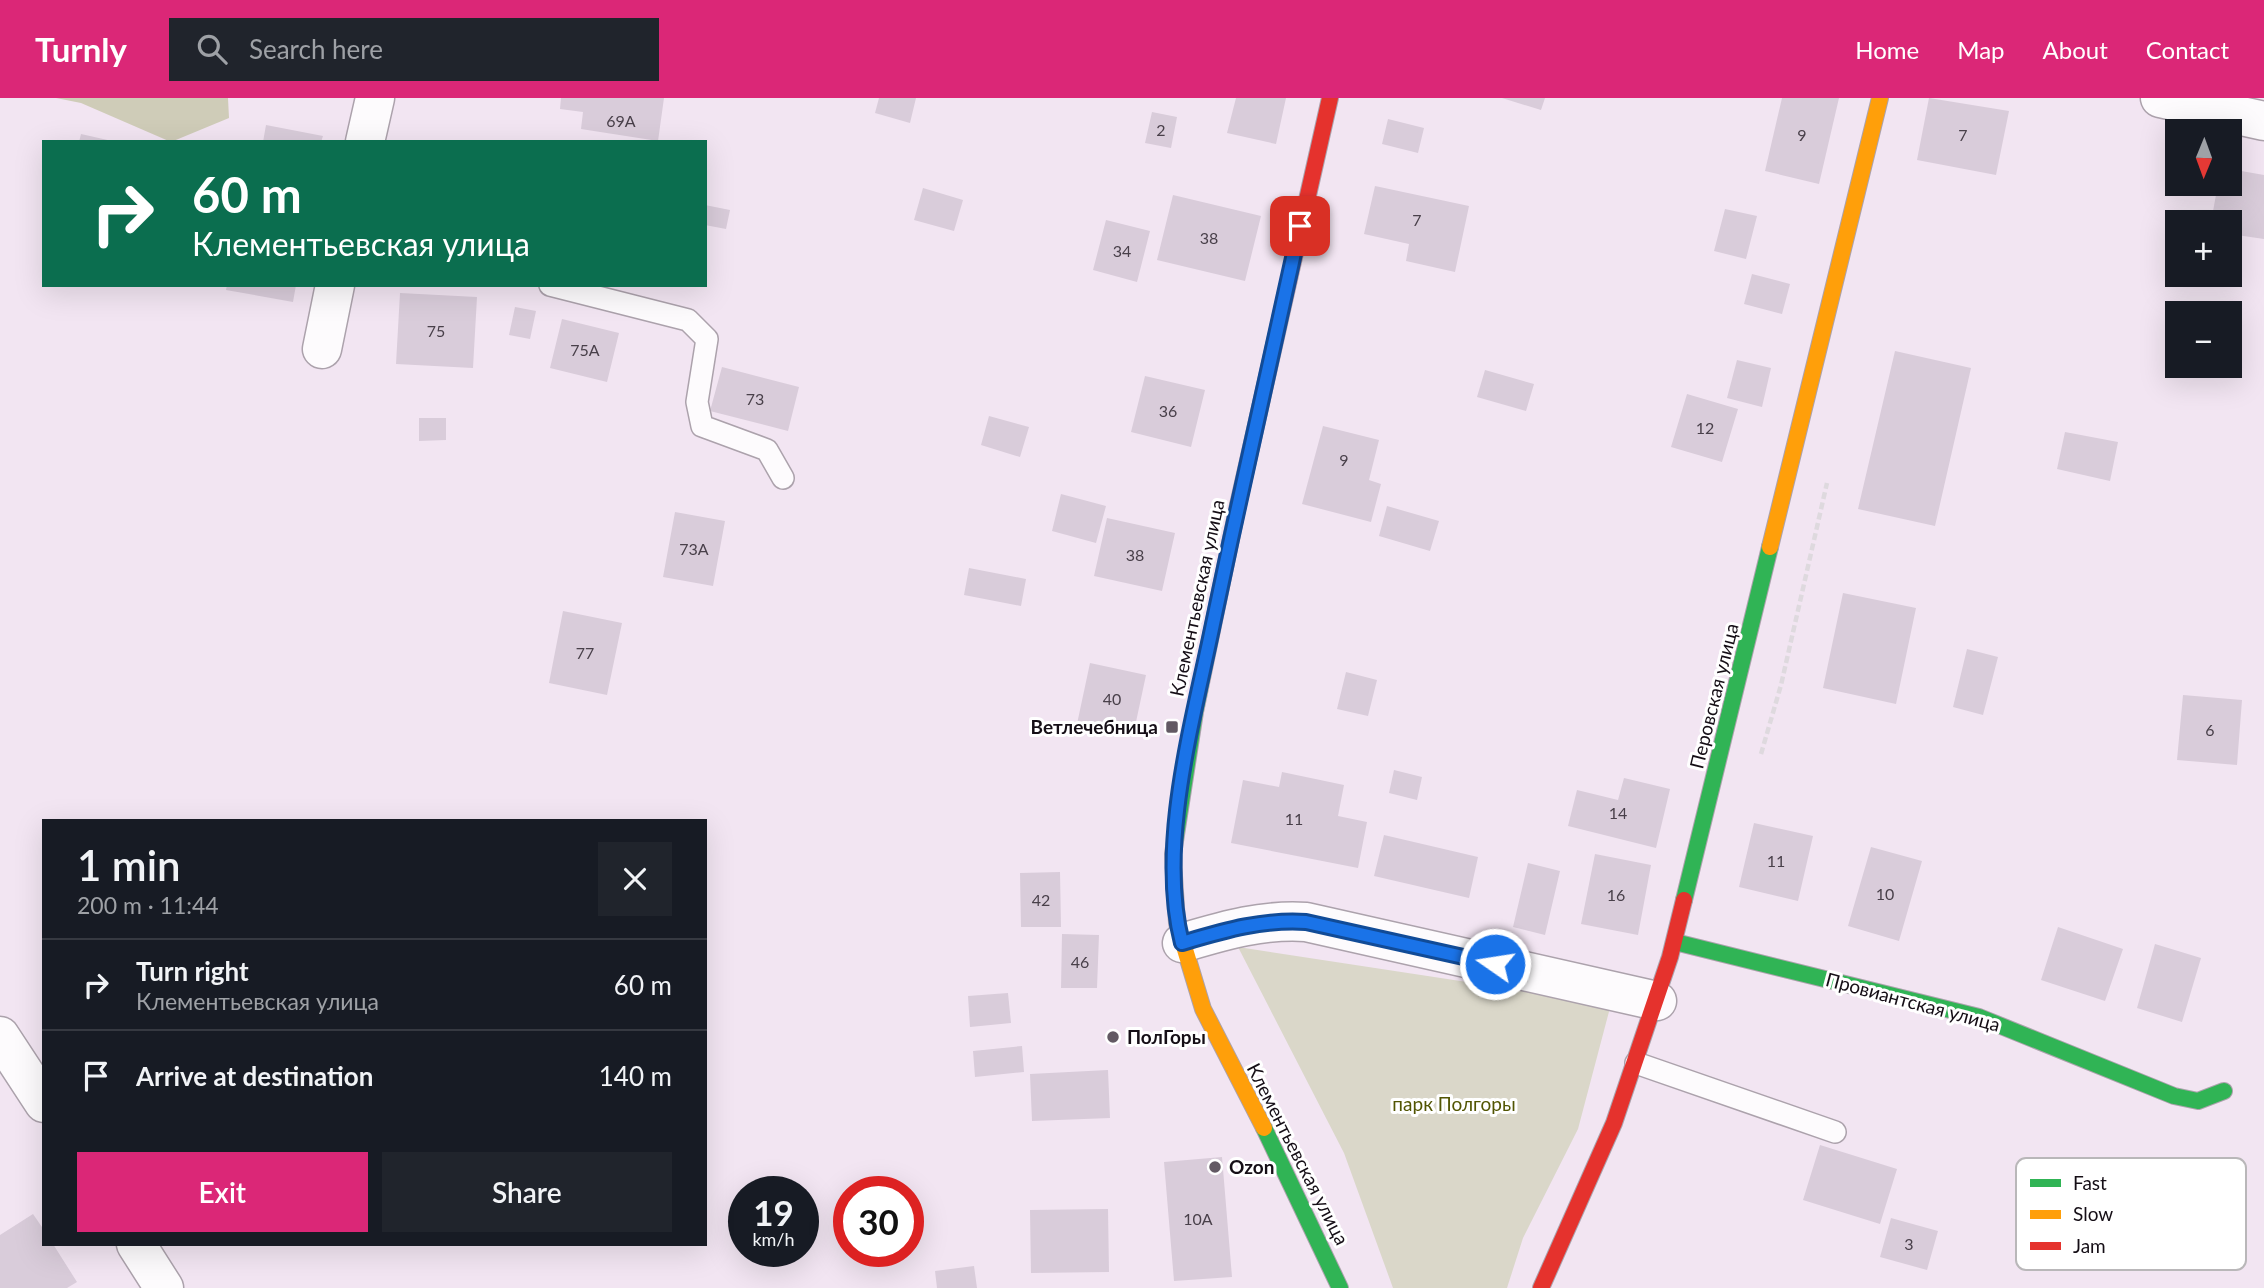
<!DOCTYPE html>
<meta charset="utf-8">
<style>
:root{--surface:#171b24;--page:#20242c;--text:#f1f3f6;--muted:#9ea1a6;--line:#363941;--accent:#db2777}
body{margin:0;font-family:Lato,sans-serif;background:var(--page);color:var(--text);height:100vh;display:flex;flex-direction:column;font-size:26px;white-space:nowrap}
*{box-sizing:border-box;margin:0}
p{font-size:23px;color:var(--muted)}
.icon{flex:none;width:38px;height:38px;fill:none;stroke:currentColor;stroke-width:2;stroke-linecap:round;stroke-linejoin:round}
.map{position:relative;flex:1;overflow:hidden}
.panel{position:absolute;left:42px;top:721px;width:665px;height:427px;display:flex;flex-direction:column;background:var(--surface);border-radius:0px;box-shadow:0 7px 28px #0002}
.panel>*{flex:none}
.guide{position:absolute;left:42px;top:42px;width:665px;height:147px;border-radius:0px;box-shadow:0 7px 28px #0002;background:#0b6e4f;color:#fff;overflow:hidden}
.needle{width:46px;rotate:181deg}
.tools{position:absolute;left:2165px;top:21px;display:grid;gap:14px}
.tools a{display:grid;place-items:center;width:77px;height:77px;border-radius:0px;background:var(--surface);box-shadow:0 7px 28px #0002;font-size:35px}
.speed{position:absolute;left:728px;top:1078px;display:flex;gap:14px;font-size:35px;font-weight:700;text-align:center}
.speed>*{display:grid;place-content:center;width:91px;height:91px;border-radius:50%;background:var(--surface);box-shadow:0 7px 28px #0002;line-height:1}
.speed small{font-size:18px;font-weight:400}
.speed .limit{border:10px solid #d22;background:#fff;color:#111}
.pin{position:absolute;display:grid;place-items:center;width:60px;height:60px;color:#fff;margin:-30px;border-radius:14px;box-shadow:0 4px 10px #0006}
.me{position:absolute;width:77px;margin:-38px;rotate:283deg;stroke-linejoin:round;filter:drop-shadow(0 0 5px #0008)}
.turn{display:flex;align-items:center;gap:24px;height:147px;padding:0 35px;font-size:32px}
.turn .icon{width:91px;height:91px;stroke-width:2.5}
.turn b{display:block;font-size:49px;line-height:60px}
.round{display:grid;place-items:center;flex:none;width:74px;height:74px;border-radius:0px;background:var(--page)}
.overview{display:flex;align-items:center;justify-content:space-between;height:119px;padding:0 35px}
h1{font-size:42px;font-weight:600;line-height:52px}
.action{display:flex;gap:14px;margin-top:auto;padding:14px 35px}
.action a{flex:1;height:80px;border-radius:0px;background:var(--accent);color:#fff;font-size:28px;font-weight:600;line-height:80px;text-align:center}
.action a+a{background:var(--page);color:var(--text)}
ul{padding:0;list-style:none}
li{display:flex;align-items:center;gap:21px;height:91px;padding:0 35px;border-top:2px solid var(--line)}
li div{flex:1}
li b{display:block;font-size:26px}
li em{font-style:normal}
header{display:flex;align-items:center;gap:42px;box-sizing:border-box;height:98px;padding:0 35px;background:var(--accent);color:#fff}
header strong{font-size:33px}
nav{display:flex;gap:38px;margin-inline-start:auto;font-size:24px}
.search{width:490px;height:63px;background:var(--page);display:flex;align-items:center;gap:18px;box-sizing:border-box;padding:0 24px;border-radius:0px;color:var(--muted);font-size:26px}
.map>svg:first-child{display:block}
</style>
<header>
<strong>Turnly</strong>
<div class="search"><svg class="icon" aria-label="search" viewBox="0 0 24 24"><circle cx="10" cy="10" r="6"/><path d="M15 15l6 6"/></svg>Search here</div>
<nav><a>Home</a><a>Map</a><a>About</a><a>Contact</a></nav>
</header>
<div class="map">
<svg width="2264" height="1190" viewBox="0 0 2264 1190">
<rect width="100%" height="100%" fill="#f2e5f2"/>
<path fill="#dad7c9" d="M 1238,849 L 1611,906 L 1578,1031 L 1523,1140 L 1507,1190 L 1393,1190 L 1344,1055 Z"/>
<path fill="#cfccb8" d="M 56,0 L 228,0 L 229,20 L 171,44 L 81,5 Z"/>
<path fill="#d9ccda" d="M 561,0 L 664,0 L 658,43 L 581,31 L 583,14 L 560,11 Z
M 879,0 L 916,0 L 910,25 L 875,15 Z
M 1236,0 L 1286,0 L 1276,46 L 1227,35 Z
M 1502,0 L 1545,0 L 1541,12 Z
M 1782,0 L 1839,0 L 1819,86 L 1765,73 Z
M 1929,0 L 2009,13 L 1996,77 L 1917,62 Z
M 1152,14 L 1177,19 L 1171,50 L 1145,45 Z
M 1388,21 L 1424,30 L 1418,55 L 1382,46 Z
M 266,27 L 323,38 L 321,44 L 263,44 Z
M 81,36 L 112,43 L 112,44 L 79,44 Z
M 2230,71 L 2264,77 L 2264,141 L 2230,136 L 2230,124 L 2211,124 L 2218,86 L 2230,86 Z
M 1375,88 L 1469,108 L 1455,174 L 1406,163 L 1409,146 L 1364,136 Z
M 923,90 L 963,102 L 954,133 L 914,122 Z
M 1173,97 L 1261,118 L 1245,183 L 1157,162 Z
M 705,107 L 730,112 L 726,131 L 705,127 Z
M 1725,111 L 1757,118 L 1746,161 L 1714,153 Z
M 1106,122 L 1150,133 L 1137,184 L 1093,172 Z
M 1752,176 L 1790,186 L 1782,216 L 1744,206 Z
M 227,187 L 296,187 L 293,204 L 226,192 Z
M 400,195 L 477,199 L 473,270 L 396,266 Z
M 515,209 L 536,213 L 530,241 L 509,237 Z
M 562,221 L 619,235 L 607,284 L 550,270 Z
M 1895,253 L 1971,270 L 1935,428 L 1858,411 Z
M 1737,262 L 1771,270 L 1762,309 L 1727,300 Z
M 722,269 L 799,289 L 788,333 L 710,313 Z
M 1485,272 L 1534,286 L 1526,313 L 1477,299 Z
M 1145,278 L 1205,292 L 1191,349 L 1131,334 Z
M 1687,296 L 1738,311 L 1722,364 L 1671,349 Z
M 989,318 L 1029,329 L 1020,359 L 981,347 Z
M 419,320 L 446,320 L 446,342 L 419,343 Z
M 1323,328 L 1379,342 L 1369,382 L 1381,386 L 1371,424 L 1302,406 Z
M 2065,334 L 2118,344 L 2110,383 L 2057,371 Z
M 1061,396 L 1106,408 L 1096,445 L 1052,433 Z
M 1387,408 L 1439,423 L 1430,453 L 1379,438 Z
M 675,414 L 725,423 L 713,488 L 663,479 Z
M 1107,420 L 1175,435 L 1162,493 L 1094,478 Z
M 969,470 L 1026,481 L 1021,508 L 964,497 Z
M 1843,495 L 1916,510 L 1896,606 L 1823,590 Z
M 563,513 L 622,525 L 607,597 L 549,585 Z
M 1967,551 L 1998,559 L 1983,617 L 1953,609 Z
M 1090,565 L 1146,577 L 1133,638 L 1077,626 Z
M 1346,574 L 1377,582 L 1368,618 L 1337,611 Z
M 2183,597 L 2242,602 L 2237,667 L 2177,662 Z
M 1394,672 L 1422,679 L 1417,702 L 1389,695 Z
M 1282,674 L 1344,687 L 1338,718 L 1367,724 L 1358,770 L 1231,745 L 1243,682 L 1279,689 Z
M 1624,680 L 1670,691 L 1656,750 L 1568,728 L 1577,692 L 1618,702 Z
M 1754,725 L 1813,738 L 1798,803 L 1739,789 Z
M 1384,737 L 1478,759 L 1469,800 L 1374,778 Z
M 1871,749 L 1922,763 L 1899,843 L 1848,828 Z
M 1595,756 L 1651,767 L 1638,837 L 1581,826 Z
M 1528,765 L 1560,773 L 1545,837 L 1513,829 Z
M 1060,774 L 1061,829 L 1021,829 L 1020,775 Z
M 2058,829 L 2123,851 L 2105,903 L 2041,882 Z
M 1062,836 L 1099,837 L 1097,890 L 1061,890 Z
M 2155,846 L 2201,860 L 2182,924 L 2137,910 Z
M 1008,895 L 1011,925 L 970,929 L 968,898 Z
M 1022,948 L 1024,974 L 975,979 L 973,953 Z
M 1108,972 L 1110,1020 L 1032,1023 L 1030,976 Z
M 1820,1047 L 1897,1071 L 1880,1126 L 1803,1102 Z
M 1222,1059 L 1232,1179 L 1174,1183 L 1164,1064 Z
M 1108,1111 L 1109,1174 L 1031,1175 L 1030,1112 Z
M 33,1116 L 44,1132 L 44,1146 L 53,1146 L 77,1184 L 67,1190 L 0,1190 L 0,1137 Z
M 1891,1120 L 1938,1133 L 1927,1172 L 1880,1159 Z
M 974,1168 L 977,1190 L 937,1190 L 935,1173 Z"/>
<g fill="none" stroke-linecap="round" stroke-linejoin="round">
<g stroke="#aca2ac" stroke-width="24">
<path id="lane" d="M 550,187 L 688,222 L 707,241 L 697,304 L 702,328 L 767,352 L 783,380
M 1636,965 L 1835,1034"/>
</g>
<g stroke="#aca2ac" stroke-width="41">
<path id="street" d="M 2160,0 L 2264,23
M 365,44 L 375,0
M 322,251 L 335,187
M 1182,845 C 1223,833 1262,821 1306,824 L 1657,903
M 0,938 L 44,1005
M 136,1146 L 164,1190"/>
</g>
<g stroke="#aca2ac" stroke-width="18">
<path id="fast" d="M 1174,778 L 1173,756 L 1195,614 L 1238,407
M 1684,802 L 1770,449
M 1675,844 L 1979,919 L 2174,998 L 2198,1003 L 2224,993
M 1264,1030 L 1340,1190"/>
</g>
<g stroke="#aca2ac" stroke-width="18">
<path id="slow" d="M 1770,449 L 1880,0
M 1174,778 L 1177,825 L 1203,911 L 1264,1030"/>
</g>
<g stroke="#aca2ac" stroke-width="18">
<path id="jam" d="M 1238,407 L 1330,0
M 1541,1190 L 1614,1025 L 1670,859 L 1684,802"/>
</g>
<path stroke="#ded9de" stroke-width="4.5" stroke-dasharray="7 3.5" stroke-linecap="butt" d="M 1761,656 L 1781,587 L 1827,385"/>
<use href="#lane" stroke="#fdfbfd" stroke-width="21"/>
<use href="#street" stroke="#fdfbfd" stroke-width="38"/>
<use href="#fast" stroke="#30b455" stroke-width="16"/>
<use href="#slow" stroke="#ff9f0a" stroke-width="16"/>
<use href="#jam" stroke="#e5322d" stroke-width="16"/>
</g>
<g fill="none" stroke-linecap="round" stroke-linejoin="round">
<g stroke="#114b97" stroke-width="18">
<path id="route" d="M 1300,128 C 1270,260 1241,393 1213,526 C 1193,624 1157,747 1182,845 C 1223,833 1262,821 1306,824 L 1495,866"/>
</g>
<use href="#route" stroke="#1a73e8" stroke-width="12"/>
</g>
<g fill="#625963" stroke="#fff" stroke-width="2.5">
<rect x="1165" y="622" width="14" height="14" rx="3.5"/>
<circle cx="1113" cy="939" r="7"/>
<circle cx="1215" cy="1069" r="7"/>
</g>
<g text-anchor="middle" stroke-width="6" stroke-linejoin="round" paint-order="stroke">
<g font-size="16" fill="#49404a">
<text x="621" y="29">69А</text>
<text x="1161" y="38">2</text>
<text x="1802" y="43">9</text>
<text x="1963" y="43">7</text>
<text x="1417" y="128">7</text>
<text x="1209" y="146">38</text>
<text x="1122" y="159">34</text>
<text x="436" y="239">75</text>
<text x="585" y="258">75А</text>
<text x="755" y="307">73</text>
<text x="1168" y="319">36</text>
<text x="1705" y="336">12</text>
<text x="1344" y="368">9</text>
<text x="694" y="457">73А</text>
<text x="1135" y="463">38</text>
<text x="585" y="561">77</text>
<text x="1112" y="607">40</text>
<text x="2210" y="638">6</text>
<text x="1618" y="721">14</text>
<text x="1294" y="727">11</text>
<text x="1776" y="769">11</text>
<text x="1885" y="802">10</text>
<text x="1616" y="803">16</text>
<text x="1041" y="808">42</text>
<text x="1080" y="870">46</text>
<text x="1198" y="1127">10А</text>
<text x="1909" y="1152">3</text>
</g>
<g font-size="19" fill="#150e16" stroke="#fff">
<text transform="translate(1197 500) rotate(-78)" y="7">Клементьевская улица</text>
<text transform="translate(1714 598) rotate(-76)" y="7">Перовская улица</text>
<text transform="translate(1913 904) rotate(15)" y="7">Провиантская улица</text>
<text transform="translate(1298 1056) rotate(63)" y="7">Клементьевская улица</text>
</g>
<g font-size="19" font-weight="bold" fill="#150e16" stroke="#fff" text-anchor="start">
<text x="1158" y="636" text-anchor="end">Ветлечебница</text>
<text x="1127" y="946">ПолГоры</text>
<text x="1229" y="1076">Ozon</text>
</g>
<g font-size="19" fill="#525503" stroke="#fff">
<text x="1454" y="1013">парк Полгоры</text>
</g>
</g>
<rect x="2016" y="1060" width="230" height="112" rx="10" fill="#fff" stroke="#b9b7b9" stroke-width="2"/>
<rect x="2030" y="1081" width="31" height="8" fill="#30b455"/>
<rect x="2030" y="1112" width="31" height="9" fill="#ff9f0a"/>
<rect x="2030" y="1144" width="31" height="8" fill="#e5322d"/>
<g font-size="19" fill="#150e16">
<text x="2073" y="1092">Fast</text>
<text x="2073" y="1123">Slow</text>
<text x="2073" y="1155">Jam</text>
</g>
</svg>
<div class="tools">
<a><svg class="needle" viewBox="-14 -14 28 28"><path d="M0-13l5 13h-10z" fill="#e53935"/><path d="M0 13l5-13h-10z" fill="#9ea1a6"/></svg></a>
<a>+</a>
<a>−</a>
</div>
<div class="speed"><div>19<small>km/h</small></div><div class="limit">30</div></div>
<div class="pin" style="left:1300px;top:128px;background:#d93025"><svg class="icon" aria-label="arrive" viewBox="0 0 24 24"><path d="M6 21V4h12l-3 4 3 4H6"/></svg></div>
<svg class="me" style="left:1495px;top:866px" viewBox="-20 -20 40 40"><circle r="17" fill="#1a73e8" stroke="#fff" stroke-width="3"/><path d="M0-11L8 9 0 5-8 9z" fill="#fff"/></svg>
<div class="guide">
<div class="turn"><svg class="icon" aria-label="right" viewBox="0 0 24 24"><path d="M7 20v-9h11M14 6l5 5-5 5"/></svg><div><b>60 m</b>Клементьевская улица</div></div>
</div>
<section class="panel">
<div class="overview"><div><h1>1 min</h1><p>200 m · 11:44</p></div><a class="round"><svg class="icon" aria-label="close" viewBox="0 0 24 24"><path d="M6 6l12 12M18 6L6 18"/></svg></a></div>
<ul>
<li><svg class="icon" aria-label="right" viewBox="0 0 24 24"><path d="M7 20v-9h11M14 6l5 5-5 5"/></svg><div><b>Turn right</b><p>Клементьевская улица</p></div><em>60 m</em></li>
<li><svg class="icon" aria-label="arrive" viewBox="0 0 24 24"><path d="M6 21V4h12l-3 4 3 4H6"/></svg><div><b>Arrive at destination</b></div><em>140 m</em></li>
</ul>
<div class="action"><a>Exit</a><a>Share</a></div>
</section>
</div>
